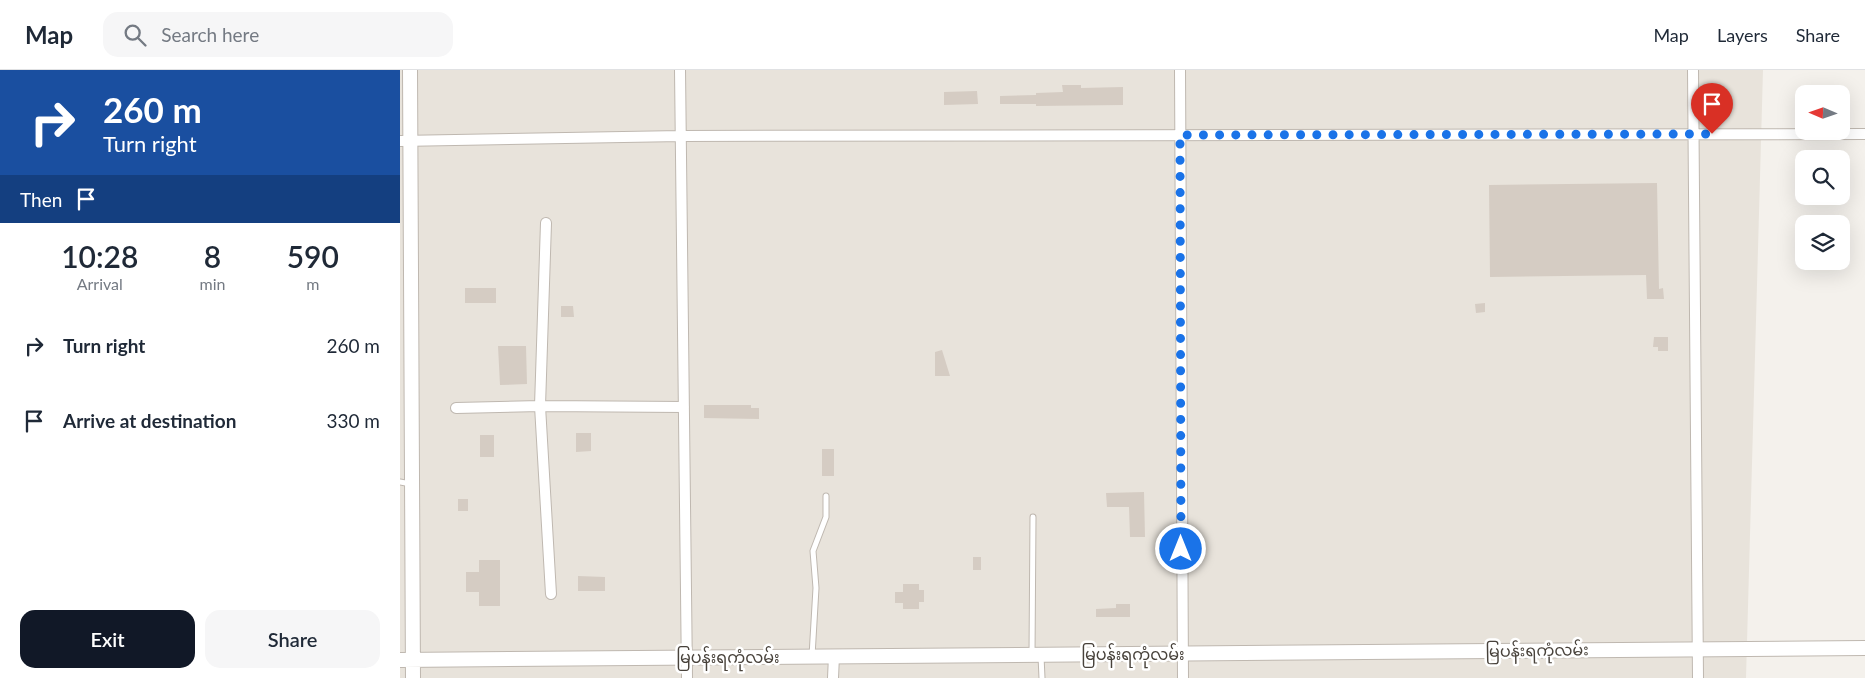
<!DOCTYPE html>
<meta charset="utf-8">
<style>
:root{--surface:#fff;--page:#f6f6f7;--text:#1f2937;--muted:#747a83;--line:#e0e1e3;--accent:#111827}
body{margin:0;font-family:Lato,"Noto Sans Myanmar",sans-serif;background:var(--page);color:var(--text);height:100vh;display:flex;flex-direction:column;font-size:19px;white-space:nowrap}
*{box-sizing:border-box;margin:0}
p{font-size:16px;color:var(--muted)}
.icon{flex:none;width:28px;height:28px;fill:none;stroke:currentColor;stroke-width:2;stroke-linecap:round;stroke-linejoin:round}
.map{position:relative;flex:1;overflow:hidden}
.drawer{display:flex;flex-direction:column;background:var(--surface);width:400px}
.drawer>*{flex:none}
.top-card{background:#1a4fa0;color:#fff;overflow:hidden}
.needle{width:32px;rotate:272deg}
.buttons{position:absolute;left:1395px;top:15px;display:grid;gap:10px}
.buttons a{display:grid;place-items:center;width:55px;height:55px;border-radius:10px;background:var(--surface);box-shadow:0 5px 20px #0002;font-size:25px}
.pin{position:absolute;display:grid;place-items:center;width:42px;height:42px;color:#fff;margin:-51px -21px;border-radius:50% 50% 50% 0;rotate:-45deg;box-shadow:0 0 5px #0007}
.pin .icon{rotate:45deg}
.me{position:absolute;width:55px;margin:-28px;rotate:0deg;stroke-linejoin:round;filter:drop-shadow(0 0 4px #0008)}
.turn{display:flex;align-items:center;gap:18px;height:105px;padding:0 20px;font-size:22px}
.turn .icon{width:65px;height:65px;stroke-width:2.5}
.turn b{display:block;font-size:35px;line-height:42px}
.then{display:flex;align-items:center;height:48px;padding:0 20px;background:#0003;gap:10px;font-size:19px}
.eta{display:flex;justify-content:space-evenly;align-items:center;height:85px;text-align:center}
.eta b{font-size:30px;font-weight:600;line-height:35px}
.action{display:flex;gap:10px;margin-top:auto;padding:10px 20px}
.action a{flex:1;height:58px;border-radius:15px;background:var(--accent);color:#fff;font-size:20px;font-weight:600;line-height:58px;text-align:center}
.action a+a{background:var(--page);color:var(--text)}
ul{padding:0;list-style:none}
li{display:flex;align-items:center;gap:15px;height:75px;padding:0 20px}
li div{flex:1}
li b{display:block;font-size:19px}
li em{font-style:normal}
header{display:flex;align-items:center;gap:30px;box-sizing:border-box;height:70px;padding:0 25px;background:var(--surface);border-bottom:1px solid var(--line)}
header strong{font-size:24px}
nav{display:flex;gap:28px;margin-inline-start:auto;font-size:18px}
.search{width:350px;height:45px;background:var(--page);display:flex;align-items:center;gap:12px;box-sizing:border-box;padding:0 18px;border-radius:15px;color:var(--muted);font-size:19px}
main{display:flex;flex:1;min-height:0}
.map>svg:first-child{display:block}
</style>
<header>
<strong>Map</strong>
<div class="search"><svg class="icon" aria-label="search" viewBox="0 0 24 24"><circle cx="10" cy="10" r="6"/><path d="M15 15l6 6"/></svg>Search here</div>
<nav><a>Map</a><a>Layers</a><a>Share</a></nav>
</header>
<main>
<section class="drawer">
<div class="top-card">
<div class="turn"><svg class="icon" aria-label="right" viewBox="0 0 24 24"><path d="M7 20v-9h11M14 6l5 5-5 5"/></svg><div><b>260 m</b>Turn right</div></div>
<div class="then">Then<svg class="icon" aria-label="arrive" viewBox="0 0 24 24"><path d="M6 21V4h12l-3 4 3 4H6"/></svg></div>
</div>
<div class="eta">
<div><b>10:28</b><p>Arrival</p></div>
<div><b>8</b><p>min</p></div>
<div><b>590</b><p>m</p></div>
</div>
<ul>
<li><svg class="icon" aria-label="right" viewBox="0 0 24 24"><path d="M7 20v-9h11M14 6l5 5-5 5"/></svg><div><b>Turn right</b></div><em>260 m</em></li>
<li><svg class="icon" aria-label="arrive" viewBox="0 0 24 24"><path d="M6 21V4h12l-3 4 3 4H6"/></svg><div><b>Arrive at destination</b></div><em>330 m</em></li>
</ul>
<div class="action"><a>Exit</a><a>Share</a></div>
</section>
<div class="map">
<svg width="1465" height="608" viewBox="0 0 1465 608">
<rect width="100%" height="100%" fill="#f4f1ec"/>
<path fill="#e8e3db" d="M 0,0 L 1363,0 L 1346,608 L 0,608 Z"/>
<path fill="#d5ccc3" d="M 662,15 L 681,15 L 681,18 L 723,17 L 723,35 L 636,36 L 636,34 L 600,34 L 600,26 L 636,25 L 636,23 L 663,22 Z
M 577,21 L 578,34 L 544,35 L 544,22 Z
M 1257,113 L 1259,219 L 1263,218 L 1264,229 L 1247,229 L 1246,205 L 1090,207 L 1089,115 Z
M 65,218 L 96,218 L 96,233 L 65,233 Z
M 1085,233 L 1085,242 L 1076,243 L 1075,234 Z
M 161,236 L 173,236 L 174,247 L 161,247 Z
M 1254,267 L 1268,267 L 1268,281 L 1258,281 L 1258,277 L 1253,277 Z
M 98,276 L 126,276 L 127,314 L 100,315 Z
M 542,280 L 550,306 L 535,306 L 535,282 Z
M 304,335 L 351,335 L 351,338 L 359,338 L 359,349 L 304,348 Z
M 176,363 L 191,363 L 191,381 L 176,382 Z
M 80,365 L 94,365 L 94,387 L 80,387 Z
M 422,379 L 434,379 L 434,406 L 422,406 Z
M 744,422 L 745,467 L 730,467 L 729,437 L 707,437 L 706,423 Z
M 58,429 L 68,429 L 68,441 L 58,441 Z
M 573,487 L 581,487 L 581,500 L 573,500 Z
M 79,490 L 100,490 L 100,536 L 79,536 L 79,522 L 66,522 L 66,502 L 79,502 Z
M 178,506 L 205,507 L 205,521 L 178,521 Z
M 503,514 L 519,514 L 519,520 L 524,520 L 524,532 L 519,532 L 519,539 L 503,539 L 503,533 L 495,533 L 495,522 L 503,522 Z
M 716,534 L 730,534 L 730,547 L 696,547 L 696,539 L 716,538 Z"/>
<g fill="none" stroke-linecap="round" stroke-linejoin="round">
<g stroke="#bfb8b0" stroke-width="7">
<path id="service" d="M 0,412 L 11,414
M 632,584 L 633,447
M 412,586 L 416,518 L 413,481 L 426,447 L 426,426
M 641,586 L 642,608"/>
</g>
<g stroke="#bfb8b0" stroke-width="12">
<path id="minor" d="M 280,0 L 287,608
M 780,0 L 783,608
M 1293,0 L 1298,608
M 0,71 L 281,66 L 1465,64
M 146,153 L 140,336 L 151,524
M 56,338 L 140,336 L 284,337
M 433,608 L 434,586"/>
</g>
<g stroke="#bfb8b0" stroke-width="16">
<path id="tertiary" d="M 10,0 L 13,608
M 0,590 L 1465,578"/>
</g>
<use href="#service" stroke="#fff" stroke-width="5"/>
<use href="#minor" stroke="#fff" stroke-width="10"/>
<use href="#tertiary" stroke="#fff" stroke-width="14"/>
</g>
<g fill="none" stroke-linecap="round" stroke-linejoin="round">
<path stroke="#1a73e8" stroke-width="9" stroke-dasharray="0 16.2" d="M 781,479 L 780,65 L 1312,64"/>
</g>
<g text-anchor="middle" stroke-width="5" stroke-linejoin="round" paint-order="stroke">
<g font-size="16" fill="#48423b" stroke="#fff">
<text transform="translate(1137 580) rotate(-1)" y="6">မြပန်းရကုံလမ်း</text>
<text x="733" y="590">မြပန်းရကုံလမ်း</text>
<text x="328" y="593">မြပန်းရကုံလမ်း</text>
</g>
</g>
</svg>
<div class="buttons">
<a><svg class="needle" viewBox="-14 -14 28 28"><path d="M0-13l5 13h-10z" fill="#e53935"/><path d="M0 13l5-13h-10z" fill="#747a83"/></svg></a>
<a><svg class="icon" aria-label="search" viewBox="0 0 24 24"><circle cx="10" cy="10" r="6"/><path d="M15 15l6 6"/></svg></a>
<a><svg class="icon" aria-label="layers" viewBox="0 0 24 24"><path d="M12 4l9 5-9 5-9-5zM3 14l9 5 9-5"/></svg></a>
</div>
<div class="pin" style="left:1312px;top:64px;background:#d93025"><svg class="icon" aria-label="arrive" viewBox="0 0 24 24"><path d="M6 21V4h12l-3 4 3 4H6"/></svg></div>
<svg class="me" style="left:781px;top:479px" viewBox="-20 -20 40 40"><circle r="17" fill="#1a73e8" stroke="#fff" stroke-width="3"/><path d="M0-11L8 9 0 5-8 9z" fill="#fff"/></svg>
</div>
</main>
